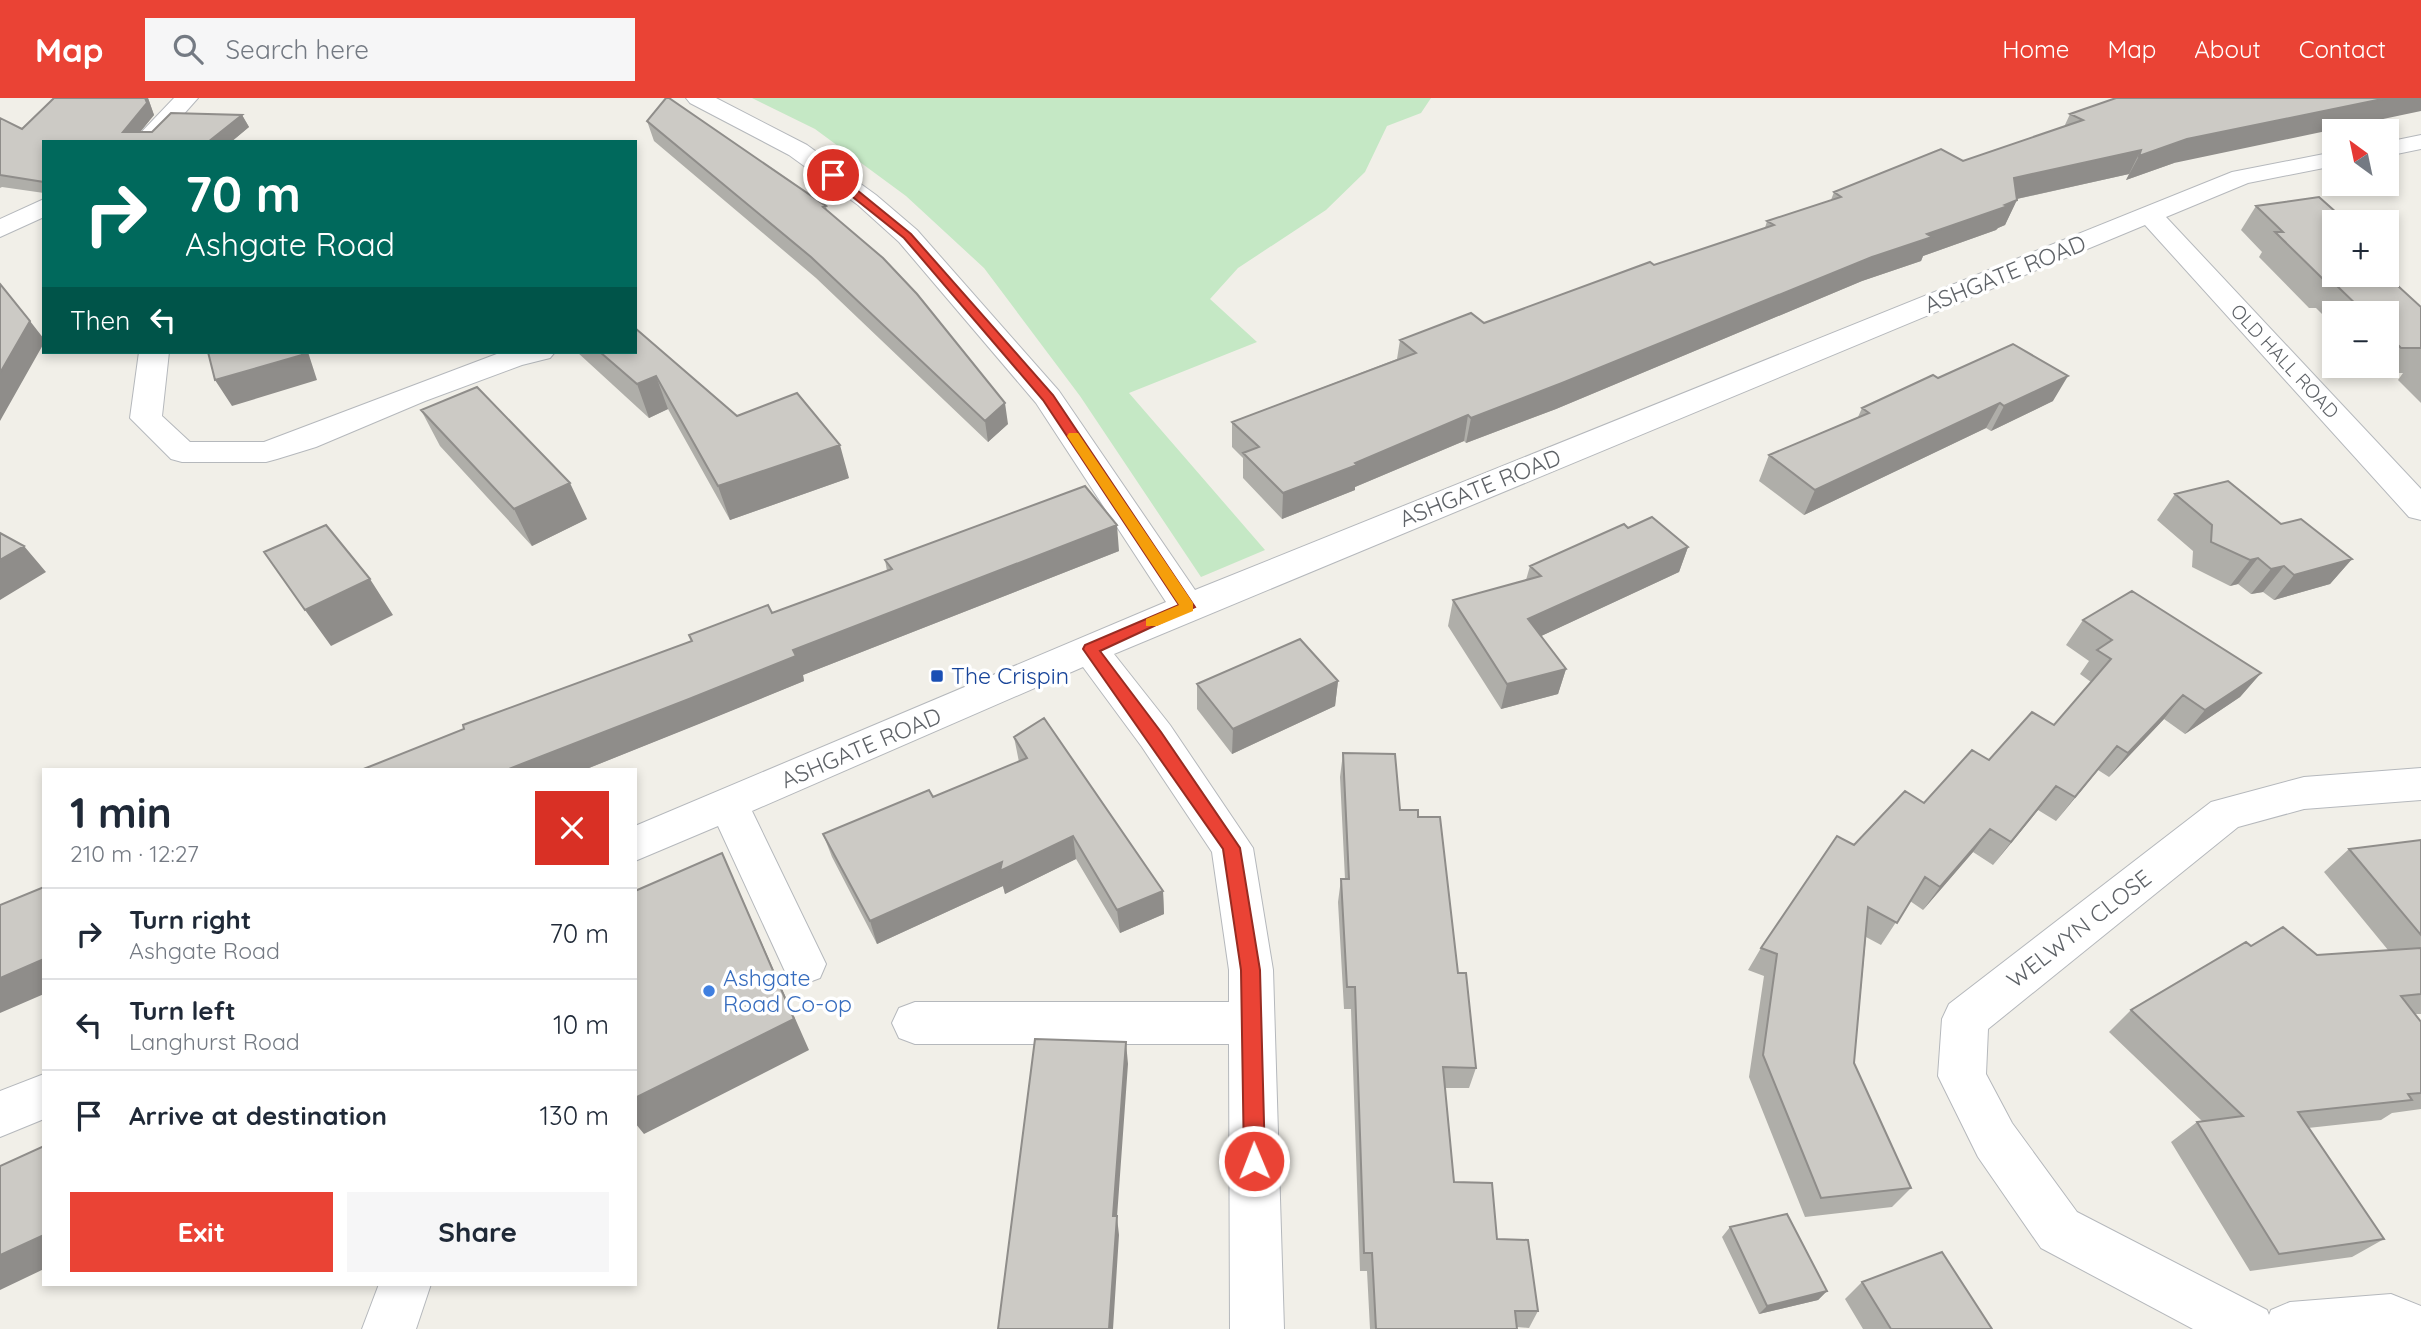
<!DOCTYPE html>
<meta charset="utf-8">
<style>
:root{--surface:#fff;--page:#f6f6f7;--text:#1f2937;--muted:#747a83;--line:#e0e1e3;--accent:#ea4335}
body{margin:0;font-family:Quicksand,sans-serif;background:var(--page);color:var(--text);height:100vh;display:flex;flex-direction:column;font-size:26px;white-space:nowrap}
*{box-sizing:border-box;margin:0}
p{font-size:23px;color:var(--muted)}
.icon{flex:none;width:38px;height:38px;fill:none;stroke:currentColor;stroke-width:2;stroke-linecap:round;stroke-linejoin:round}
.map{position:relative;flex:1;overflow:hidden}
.side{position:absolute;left:42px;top:670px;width:595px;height:518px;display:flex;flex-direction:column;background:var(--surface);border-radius:0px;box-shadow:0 4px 10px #0003}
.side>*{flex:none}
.guide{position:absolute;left:42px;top:42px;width:595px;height:214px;border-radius:0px;box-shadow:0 4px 10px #0003;background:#00695c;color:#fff;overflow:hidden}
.needle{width:46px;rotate:327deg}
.buttons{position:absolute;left:2322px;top:21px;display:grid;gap:14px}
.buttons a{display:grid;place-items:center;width:77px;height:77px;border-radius:0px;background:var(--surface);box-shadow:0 4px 10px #0003;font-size:35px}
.pin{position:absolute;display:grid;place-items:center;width:60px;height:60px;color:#fff;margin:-30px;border:4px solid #fff;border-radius:50%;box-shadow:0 2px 7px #0007}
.me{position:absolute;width:77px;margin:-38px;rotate:359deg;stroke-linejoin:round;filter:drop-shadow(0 0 5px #0008)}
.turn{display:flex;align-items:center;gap:24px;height:147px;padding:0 28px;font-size:32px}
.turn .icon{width:91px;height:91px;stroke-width:2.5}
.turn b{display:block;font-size:49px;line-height:60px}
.then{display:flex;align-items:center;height:66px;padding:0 28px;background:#0003;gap:14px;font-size:26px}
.round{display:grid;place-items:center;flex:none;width:74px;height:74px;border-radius:0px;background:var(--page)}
.summary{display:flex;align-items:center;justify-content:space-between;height:119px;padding:0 28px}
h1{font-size:42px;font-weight:700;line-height:52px}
.button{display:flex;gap:14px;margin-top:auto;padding:14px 28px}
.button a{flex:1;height:80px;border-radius:0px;background:var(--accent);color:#fff;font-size:28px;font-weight:700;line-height:80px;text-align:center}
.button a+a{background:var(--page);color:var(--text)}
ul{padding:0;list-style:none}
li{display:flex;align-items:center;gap:21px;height:91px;padding:0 28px;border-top:2px solid var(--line)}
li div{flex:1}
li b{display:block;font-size:26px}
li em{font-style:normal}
header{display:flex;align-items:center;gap:42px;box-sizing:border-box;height:98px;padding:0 35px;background:var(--accent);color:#fff}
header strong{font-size:33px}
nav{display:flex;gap:38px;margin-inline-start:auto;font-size:24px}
.search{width:490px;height:63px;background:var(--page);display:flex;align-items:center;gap:18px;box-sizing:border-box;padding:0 24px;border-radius:0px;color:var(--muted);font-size:26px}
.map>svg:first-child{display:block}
</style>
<header>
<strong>Map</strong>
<div class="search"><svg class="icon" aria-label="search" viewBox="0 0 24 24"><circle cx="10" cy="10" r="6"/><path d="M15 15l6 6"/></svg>Search here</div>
<nav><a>Home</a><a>Map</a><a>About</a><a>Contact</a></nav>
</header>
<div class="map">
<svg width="2421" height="1231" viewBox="0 0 2421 1231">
<rect width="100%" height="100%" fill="#f1efe8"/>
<path fill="#c5e8c5" d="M 752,0 L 1431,0 L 1421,15 L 1387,28 L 1365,74 L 1326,112 L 1238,170 L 1210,201 L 1257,244 L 1129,295 L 1265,452 L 1201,479 L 1080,298 L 984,170 L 906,98 L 815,31 Z"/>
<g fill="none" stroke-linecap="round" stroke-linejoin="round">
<g stroke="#b5b8bc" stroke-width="2">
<path id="minor" d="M 174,0 L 198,0 L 159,44 L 132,44 Z
M 686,0 L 716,0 L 807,47 L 876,97 L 917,132 L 1059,293 L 1195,492 L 2232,74 L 2334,54 L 2334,68 L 2248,85 L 2166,119 L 2421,391 L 2421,422 L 2409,419 L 2145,127 L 1114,556 L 1170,627 L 1253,750 L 1273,872 L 1284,1231 L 1230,1231 L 1229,946 L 915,946 L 899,940 L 892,925 L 899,910 L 915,904 L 1229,904 L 1229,872 L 1212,754 L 1142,649 L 1083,569 L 752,713 L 826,866 L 820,880 L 804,886 L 788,880 L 718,728 L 635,763 L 635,728 L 1166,504 L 1036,305 L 899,144 L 858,107 L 789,57 L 690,5 Z
M 2421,37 L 2421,51 L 2387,58 L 2387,44 Z
M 44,101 L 44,119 L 0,139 L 0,121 Z
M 139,254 L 169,254 L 162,318 L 190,344 L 264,344 L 502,254 L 555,254 L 550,260 L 522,267 L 425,303 L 316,349 L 277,361 L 266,364 L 182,364 L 171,361 L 130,320 Z
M 2421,670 L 2421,702 L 2304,711 L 2238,729 L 1988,931 L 1986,976 L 2012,1025 L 2077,1114 L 2267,1212 L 2269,1217 L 2271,1212 L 2290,1204 L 2391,1196 L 2421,1208 L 2421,1231 L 2193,1231 L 2041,1150 L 1978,1059 L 1938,978 L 1942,921 L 1949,906 L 2211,704 L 2304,679 Z
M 44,976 L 44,1021 L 0,1039 L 0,993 Z
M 379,1186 L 431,1186 L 416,1231 L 362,1231 Z"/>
</g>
<use href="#minor" fill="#fff" fill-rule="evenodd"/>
</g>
<path fill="#afaea9" d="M 54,0 L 148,0 L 154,17 L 140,34 L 152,34 L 242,17 L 249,29 L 231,44 L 44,44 L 44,95 L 2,89 L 0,90 L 0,20 L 22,31 Z
M 2070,16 L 2174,65 L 2126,82 L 2129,76 L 2017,101 L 2005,127 L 1998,130 L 1996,132 L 1923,158 L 1921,163 L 1862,183 L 1556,311 L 1466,345 L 1464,343 L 1355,389 L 1355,392 L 1282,421 L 1243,380 L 1243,360 L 1232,349 L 1232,324 L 1397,261 L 1400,242 L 1484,225 L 1765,130 L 1767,123 L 1831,102 L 1834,94 L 1963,63 L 2064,29 Z
M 647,23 L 826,108 L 827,113 L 1008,326 L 988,344 L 816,180 L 654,43 Z
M 2256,108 L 2334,177 L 2421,209 L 2421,305 L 2398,282 L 2403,275 L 2382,275 L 2374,268 L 2387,268 L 2387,215 L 2334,215 L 2334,228 L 2316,210 L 2309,210 L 2259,159 L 2262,154 L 2241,132 Z
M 577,254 L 635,254 L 737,318 L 849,380 L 730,422 L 668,311 L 649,320 Z
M 1938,280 L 2053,303 L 1991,333 L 1986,330 L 1804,417 L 1759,383 L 1769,357 L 1858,319 L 1862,310 Z
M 421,312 L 587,421 L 532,448 L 440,348 Z
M 2175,396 L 2281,426 L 2352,461 L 2330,486 L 2274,502 L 2263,494 L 2251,496 L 2238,486 L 2230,488 L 2192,469 L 2193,453 L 2157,422 Z
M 1628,430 L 1688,449 L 1679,474 L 1541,538 L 1566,571 L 1558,596 L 1501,611 L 1448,528 L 1453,502 L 1526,482 L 1530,468 Z
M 1119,453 L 803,577 L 804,583 L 584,672 L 361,672 L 772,515 L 887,473 L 885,462 Z
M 2083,522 L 2261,575 L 2240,599 L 2185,636 L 2164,621 L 2109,679 L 2098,672 L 2056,723 L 2038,712 L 1993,767 L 1973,754 L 1923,812 L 1910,803 L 1881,847 L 1866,839 L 1854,965 L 1911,1090 L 1892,1109 L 1805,1119 L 1749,979 L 1764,878 L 1748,872 L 1761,850 L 1854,747 L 1924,705 L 1989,662 L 2054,627 L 2091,584 L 2080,576 L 2089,563 L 2066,547 Z
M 1338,583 L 1335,608 L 1232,656 L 1197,611 L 1197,586 Z
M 1014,639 L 1163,793 L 1164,816 L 1120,835 L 1076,761 L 1005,796 L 1003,788 L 877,846 L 832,759 L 823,736 L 933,699 L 1019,664 Z
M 1343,655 L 1400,712 L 1418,719 L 1458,875 L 1476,970 L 1469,990 L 1445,990 L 1454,1084 L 1497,1141 L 1538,1213 L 1529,1230 L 1517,1229 L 1517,1231 L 1370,1231 L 1367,1173 L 1360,1173 L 1351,911 L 1344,911 L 1338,804 L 1341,781 L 1345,781 L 1340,679 Z
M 2421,742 L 2421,916 L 2415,916 L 2421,924 L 2421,1011 L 2392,1015 L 2381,1022 L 2308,1030 L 2384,1141 L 2352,1159 L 2250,1173 L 2171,1044 L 2197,1024 L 2202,1023 L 2109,934 L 2131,912 L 2251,848 L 2317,857 L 2388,852 L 2324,774 L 2349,751 Z
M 1730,1129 L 1827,1193 L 1818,1202 L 1759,1216 L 1722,1139 Z
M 1862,1184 L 1992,1231 L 1863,1231 L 1845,1201 Z"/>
<path fill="#8f8d8a" d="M 145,0 L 148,0 L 154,17 L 132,44 L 123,34 Z
M 2387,0 L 2421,0 L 2421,13 L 2174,65 L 2126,82 L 2139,58 L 2187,41 Z
M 242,17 L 249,29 L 231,44 L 208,44 Z
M 2141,52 L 2129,76 L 2003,104 L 2014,80 Z
M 2017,102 L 2005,127 L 1998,130 L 1996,132 L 1923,158 L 1921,163 L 1862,183 L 1556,311 L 1466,345 L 1471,320 L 1927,136 Z
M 30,223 L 44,241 L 44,245 L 0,323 L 0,275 Z
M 301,254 L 308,254 L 317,282 L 232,308 L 215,282 Z
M 656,278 L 668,311 L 649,320 L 637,286 Z
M 2068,278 L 2053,303 L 1991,333 L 2004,308 Z
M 1005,305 L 1008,326 L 988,344 L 985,323 Z
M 2000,305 L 1986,330 L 1804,417 L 1815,392 Z
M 1468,317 L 1464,343 L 1355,389 L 1355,392 L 1282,421 L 1283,395 Z
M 840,347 L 849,380 L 730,422 L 718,388 Z
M 570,385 L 587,421 L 532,448 L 514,411 Z
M 1117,427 L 1119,453 L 803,577 L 804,583 L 699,626 L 584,672 L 506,672 L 793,552 Z
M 24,448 L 46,474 L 0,502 L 0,462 Z
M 1688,449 L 1679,474 L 1522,547 L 1528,521 Z
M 2258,460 L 2238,486 L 2230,488 L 2250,462 Z
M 2352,461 L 2330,486 L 2274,502 L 2294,477 Z
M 2284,468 L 2263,494 L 2251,496 L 2271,471 Z
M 370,481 L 393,517 L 331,548 L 305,512 Z
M 1566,571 L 1558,596 L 1501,611 L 1507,586 Z
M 2261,575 L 2240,599 L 2185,636 L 2205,612 Z
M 1338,583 L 1335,608 L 1232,656 L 1233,631 Z
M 2183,597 L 2164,621 L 2109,679 L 2128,655 Z
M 2117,648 L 2098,672 L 2056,723 L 2075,699 Z
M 2056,688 L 2038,712 L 1993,767 L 2011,744 Z
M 1990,731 L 1973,754 L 1923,812 L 1940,789 Z
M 1073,738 L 1076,761 L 1005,796 L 1003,788 L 877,846 L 870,823 L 1002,764 Z
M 722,755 L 809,952 L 644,1036 L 635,1025 L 635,1000 Z
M 1163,793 L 1164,816 L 1120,835 L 1117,812 Z
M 44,861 L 44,896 L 0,915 L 0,880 Z
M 1126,944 L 1128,966 L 1117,1119 L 1119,1137 L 1113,1231 L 1109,1231 L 1113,1118 Z
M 44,1137 L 44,1171 L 0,1192 L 0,1157 Z
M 1827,1193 L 1818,1202 L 1759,1216 L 1767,1208 Z"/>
<path fill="#cccac5" stroke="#8f8d8a" stroke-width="2" d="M 54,0 L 145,0 L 147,5 L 123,34 L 152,34 L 171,15 L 242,17 L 208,44 L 44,44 L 44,84 L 0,77 L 0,20 L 22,31 Z
M 666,0 L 669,0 L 826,108 L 823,109 L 883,160 L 917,196 L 1005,305 L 985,323 L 811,159 L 647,23 Z
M 2116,0 L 2387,0 L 2187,41 L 2139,58 L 2141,52 L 2014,80 L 2017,102 L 2005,107 L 2008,108 L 1927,136 L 1932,139 L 1872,159 L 1562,285 L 1471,320 L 1468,317 L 1355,365 L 1357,367 L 1283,395 L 1243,355 L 1259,349 L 1232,324 L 1416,255 L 1400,242 L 1471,215 L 1484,225 L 1650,164 L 1654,167 L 1774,127 L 1767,123 L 1841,99 L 1834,94 L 1941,51 L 1963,63 L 2083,22 L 2070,16 Z
M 2319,99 L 2347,124 L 2334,124 L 2334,177 L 2386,177 L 2421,209 L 2421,250 L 2401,250 L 2387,236 L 2387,215 L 2365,215 L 2334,185 L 2327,185 L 2275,134 L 2283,134 L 2256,108 Z
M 0,186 L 30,223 L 0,275 Z
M 635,230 L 737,318 L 797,295 L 840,347 L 718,388 L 656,278 L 637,286 L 600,254 L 635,254 Z
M 2013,246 L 2068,278 L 2004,308 L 2000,305 L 1815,392 L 1769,357 L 1869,315 L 1862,310 L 1933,277 L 1938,280 Z
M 208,254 L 301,254 L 302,257 L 215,282 Z
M 477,289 L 570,385 L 514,411 L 421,312 Z
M 2228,383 L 2281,426 L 2301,421 L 2352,461 L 2294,477 L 2284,468 L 2271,471 L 2258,460 L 2250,462 L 2211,444 L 2212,427 L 2175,396 Z
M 1085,388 L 1117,427 L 793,552 L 796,558 L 689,601 L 506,672 L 361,672 L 464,631 L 463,627 L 692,543 L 689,537 L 768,507 L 772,515 L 892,471 L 885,462 Z
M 1652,419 L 1688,449 L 1528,521 L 1566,571 L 1507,586 L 1453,502 L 1541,478 L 1530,468 L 1624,426 L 1628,430 Z
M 326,427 L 370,481 L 305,512 L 264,454 Z
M 0,435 L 24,448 L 0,462 Z
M 2132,493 L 2261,575 L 2205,612 L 2183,597 L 2128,655 L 2117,648 L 2075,699 L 2056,688 L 2011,744 L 1990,731 L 1940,789 L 1925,779 L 1897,825 L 1868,809 L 1854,965 L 1911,1090 L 1821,1100 L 1763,957 L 1777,856 L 1761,850 L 1837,738 L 1854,747 L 1905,693 L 1924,705 L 1972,652 L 1989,662 L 2032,614 L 2054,627 L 2111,561 L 2097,552 L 2112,542 L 2083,522 Z
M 1300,541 L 1338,583 L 1233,631 L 1197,586 Z
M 1044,620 L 1163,793 L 1117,812 L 1073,738 L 1000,773 L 1002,764 L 870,823 L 823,736 L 929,692 L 933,699 L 1027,660 L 1014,639 Z
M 1343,655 L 1395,656 L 1400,712 L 1418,712 L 1418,719 L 1440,719 L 1458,875 L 1466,875 L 1476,970 L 1443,969 L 1454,1084 L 1492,1085 L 1497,1141 L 1528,1142 L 1538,1213 L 1515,1213 L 1517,1231 L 1376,1231 L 1372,1155 L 1364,1155 L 1355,889 L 1347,889 L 1341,781 L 1349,781 Z
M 2421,742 L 2421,837 L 2349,751 Z
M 722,755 L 794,921 L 635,1000 L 635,793 Z
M 44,789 L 44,861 L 0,880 L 0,807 Z
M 2283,829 L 2317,857 L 2421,850 L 2421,896 L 2401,898 L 2421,924 L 2421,995 L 2408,996 L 2412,1002 L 2298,1014 L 2384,1141 L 2279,1156 L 2197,1024 L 2243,1018 L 2131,912 L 2246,844 L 2251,848 Z
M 1035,941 L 1126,944 L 1113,1118 L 1117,1118 L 1109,1231 L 998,1231 Z
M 44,1048 L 44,1137 L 0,1157 L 0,1068 Z
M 1787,1116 L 1827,1193 L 1767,1208 L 1730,1129 Z
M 1942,1154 L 1992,1231 L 1891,1231 L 1862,1184 Z"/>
<path fill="#ea4335" stroke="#982c22" stroke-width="2" d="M 829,75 L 836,75 L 911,136 L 1053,297 L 1195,509 L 1100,553 L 1161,634 L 1240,750 L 1260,872 L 1265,1063 L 1262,1070 L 1254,1073 L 1247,1070 L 1244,1063 L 1241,872 L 1223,751 L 1083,551 L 1085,547 L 1179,507 L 1043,302 L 904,140 L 829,80 Z"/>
<path fill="#f59e0b" d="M 1069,335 L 1078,335 L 1193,505 L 1193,513 L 1157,528 L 1146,528 L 1146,521 L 1179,507 L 1067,338 Z"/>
<rect fill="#1a4fb4" stroke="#fff" stroke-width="2.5" x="930" y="571" width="14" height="14" rx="3.5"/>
<circle fill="#3f7fe0" stroke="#fff" stroke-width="2.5" cx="709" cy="893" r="7"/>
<g text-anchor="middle" stroke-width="7" stroke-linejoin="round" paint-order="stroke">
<g font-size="19" fill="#5f6368" stroke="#fff">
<text transform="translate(2285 263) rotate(47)" y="7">OLD HALL ROAD</text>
</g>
<g font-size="23" fill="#5f6368" stroke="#fff">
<text transform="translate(2005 176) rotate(-22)" y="8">ASHGATE ROAD</text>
<text transform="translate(1480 390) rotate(-22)" y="8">ASHGATE ROAD</text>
<text transform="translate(861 650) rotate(-23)" y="8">ASHGATE ROAD</text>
<text transform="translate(2079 831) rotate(-38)" y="8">WELWYN CLOSE</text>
</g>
<g font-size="23" fill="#164399" stroke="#fff" text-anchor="start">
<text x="951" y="586">The Crispin</text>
</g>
<g font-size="23" fill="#366cbe" stroke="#fff" text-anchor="start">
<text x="723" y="888">Ashgate<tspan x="723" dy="26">Road Co-op</tspan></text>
</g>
</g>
</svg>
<div class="buttons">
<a><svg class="needle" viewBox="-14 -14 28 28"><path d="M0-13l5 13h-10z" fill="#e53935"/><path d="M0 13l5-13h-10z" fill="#747a83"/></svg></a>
<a>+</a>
<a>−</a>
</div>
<div class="pin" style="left:833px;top:77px;background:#d93025"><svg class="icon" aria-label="arrive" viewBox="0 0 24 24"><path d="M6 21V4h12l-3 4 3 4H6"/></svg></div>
<svg class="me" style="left:1254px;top:1063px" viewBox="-20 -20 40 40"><circle r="17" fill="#ea4335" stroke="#fff" stroke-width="3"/><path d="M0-11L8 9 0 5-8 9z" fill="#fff"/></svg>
<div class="guide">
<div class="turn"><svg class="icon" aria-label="right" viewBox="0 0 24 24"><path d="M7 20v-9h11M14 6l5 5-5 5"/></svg><div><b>70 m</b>Ashgate Road</div></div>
<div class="then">Then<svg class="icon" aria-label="left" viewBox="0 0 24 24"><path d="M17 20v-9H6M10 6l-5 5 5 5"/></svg></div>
</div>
<section class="side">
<div class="summary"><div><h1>1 min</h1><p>210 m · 12:27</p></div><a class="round" style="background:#d93025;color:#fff"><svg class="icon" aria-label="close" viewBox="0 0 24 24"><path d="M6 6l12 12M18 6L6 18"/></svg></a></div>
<ul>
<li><svg class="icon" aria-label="right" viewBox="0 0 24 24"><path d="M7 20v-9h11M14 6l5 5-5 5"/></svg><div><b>Turn right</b><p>Ashgate Road</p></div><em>70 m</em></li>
<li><svg class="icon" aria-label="left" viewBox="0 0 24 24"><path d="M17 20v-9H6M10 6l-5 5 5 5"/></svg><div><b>Turn left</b><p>Langhurst Road</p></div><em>10 m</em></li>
<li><svg class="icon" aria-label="arrive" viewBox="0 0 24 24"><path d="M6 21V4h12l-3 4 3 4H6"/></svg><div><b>Arrive at destination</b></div><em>130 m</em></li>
</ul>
<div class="button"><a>Exit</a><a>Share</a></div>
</section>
</div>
